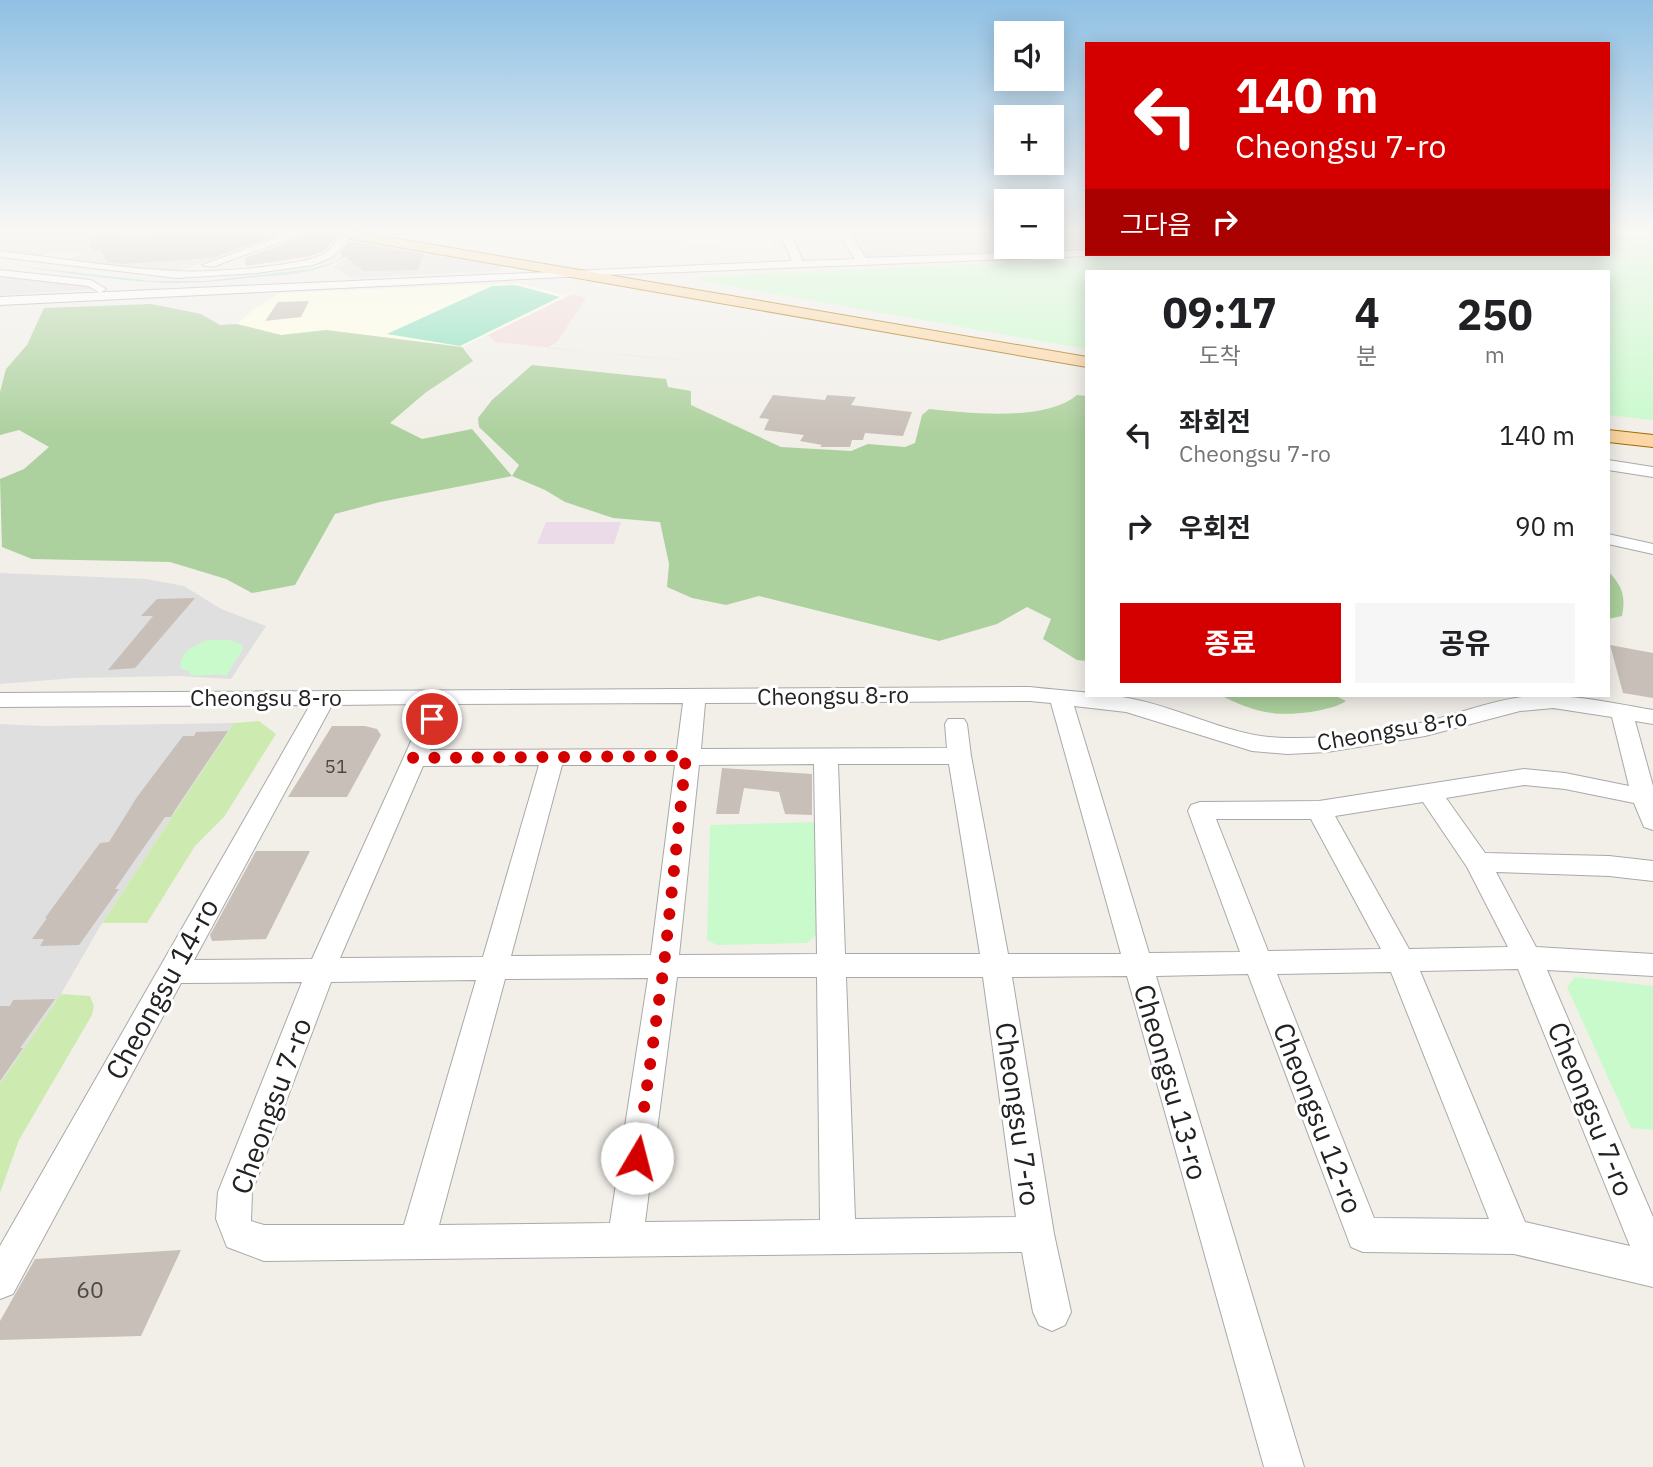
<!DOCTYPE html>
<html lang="ko">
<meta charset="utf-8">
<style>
:root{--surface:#fff;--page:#f6f6f6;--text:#202124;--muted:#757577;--accent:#d40000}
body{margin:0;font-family:"IBM Plex Sans","Noto Sans KR",sans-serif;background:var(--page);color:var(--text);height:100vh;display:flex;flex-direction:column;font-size:26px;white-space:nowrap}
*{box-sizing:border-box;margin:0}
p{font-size:23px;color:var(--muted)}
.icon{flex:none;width:38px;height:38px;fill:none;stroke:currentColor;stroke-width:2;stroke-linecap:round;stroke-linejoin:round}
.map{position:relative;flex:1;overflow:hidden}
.panel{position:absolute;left:1085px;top:270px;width:525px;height:427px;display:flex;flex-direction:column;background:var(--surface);border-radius:0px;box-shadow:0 4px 18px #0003}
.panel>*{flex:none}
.banner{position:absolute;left:1085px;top:42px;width:525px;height:214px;border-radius:0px;box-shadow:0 4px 18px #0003;background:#d40000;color:#fff;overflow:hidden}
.buttons{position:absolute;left:994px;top:21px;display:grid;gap:14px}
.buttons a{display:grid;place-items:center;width:70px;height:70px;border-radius:0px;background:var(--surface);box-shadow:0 4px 18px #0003;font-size:35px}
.pin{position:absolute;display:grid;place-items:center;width:60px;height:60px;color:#fff;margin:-30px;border:4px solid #fff;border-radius:50%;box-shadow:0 2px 7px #0007}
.me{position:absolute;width:77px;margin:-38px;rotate:8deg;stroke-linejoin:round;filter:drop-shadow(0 0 5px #0008)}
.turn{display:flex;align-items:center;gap:24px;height:147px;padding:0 35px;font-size:32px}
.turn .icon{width:91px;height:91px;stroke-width:2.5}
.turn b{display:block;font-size:49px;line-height:60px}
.then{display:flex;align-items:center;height:66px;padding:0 35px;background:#0003;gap:14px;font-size:26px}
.eta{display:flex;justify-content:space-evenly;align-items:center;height:119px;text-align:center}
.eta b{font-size:42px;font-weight:700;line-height:49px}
.action{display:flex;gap:14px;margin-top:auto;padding:14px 35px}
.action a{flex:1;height:80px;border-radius:0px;background:var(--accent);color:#fff;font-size:28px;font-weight:700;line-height:80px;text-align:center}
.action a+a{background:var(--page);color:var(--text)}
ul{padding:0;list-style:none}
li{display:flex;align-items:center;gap:21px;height:91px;padding:0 35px}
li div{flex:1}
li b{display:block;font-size:26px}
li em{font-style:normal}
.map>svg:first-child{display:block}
</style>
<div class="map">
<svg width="1653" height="1467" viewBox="0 0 1653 1467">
<rect width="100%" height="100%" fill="#f2efe9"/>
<path fill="#e0dfdf" d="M 0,229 L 289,229 L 294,230 L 181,270 L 166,271 L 68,259 L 81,255 L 73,252 L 56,251 L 40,256 L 0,251 Z
M 848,229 L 1006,229 L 1006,247 L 1052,247 L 1052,229 L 1087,229 L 1087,247 L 865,258 Z
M 391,244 L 504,264 L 499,270 L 476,272 L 352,278 L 334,267 L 351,256 Z
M 0,273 L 91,283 L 101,289 L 0,295 Z
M 0,573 L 146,579 L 184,586 L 221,609 L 266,626 L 231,679 L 178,676 L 75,678 L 0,684 Z
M 234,723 L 102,923 L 61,994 L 0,1084 L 0,724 L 46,726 Z"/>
<path fill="#f2dad9" d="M 573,294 L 586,298 L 557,342 L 547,348 L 707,362 L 642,357 L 496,342 L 488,335 Z"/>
<path fill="#ebdbe8" d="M 546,522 L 621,522 L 614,544 L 537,544 Z"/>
<path fill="#ffffe5" d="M 608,229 L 768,229 L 775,246 L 766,249 L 714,246 Z
M 517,283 L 567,296 L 462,347 L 326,330 L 281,335 L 237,324 L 254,309 L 280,293 Z"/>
<path fill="#cdebb0" d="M 259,721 L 276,734 L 224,817 L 195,846 L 147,923 L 102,923 L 234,723 Z
M 61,994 L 90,996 L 94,1006 L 92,1015 L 19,1140 L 0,1193 L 0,1084 Z"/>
<path fill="#add19e" d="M 151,304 L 201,314 L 220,325 L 237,324 L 281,335 L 326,330 L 462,347 L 473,361 L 425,393 L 390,423 L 422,439 L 472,429 L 512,476 L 519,465 L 479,427 L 478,418 L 492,400 L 532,365 L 666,379 L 668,387 L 691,391 L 691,405 L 781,447 L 851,451 L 868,444 L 905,447 L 915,443 L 922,415 L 929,409 C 969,413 1045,422 1077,395 L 1087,396 L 1087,661 L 1077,660 L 1043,639 L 1051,619 L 1027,607 L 997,624 L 939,641 L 759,596 L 726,605 L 692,598 L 667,587 L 669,564 L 660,522 L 613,518 L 565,502 L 545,490 L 512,476 L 380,502 L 335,514 L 295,585 L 252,593 L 226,579 L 170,562 L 32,559 L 2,547 L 0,479 L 24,469 L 49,447 L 19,430 L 0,435 L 0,392 L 6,369 L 27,345 L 44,308 Z
M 1608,571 C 1622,586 1626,595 1622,616 L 1608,619 Z
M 1220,695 L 1334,695 L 1346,701 C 1332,711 1290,716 1272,713 C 1254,711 1236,703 1220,695 Z"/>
<path fill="#c8facc" d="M 1608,229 L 1653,229 L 1653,420 L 1608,415 L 1608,271 L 1087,271 L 1087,349 L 701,281 L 699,277 L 1181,254 L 1608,254 Z
M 208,640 L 229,640 L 242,644 L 243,649 L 226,676 C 216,672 202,677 190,675 L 190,671 L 181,669 C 178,651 194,646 208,640 Z
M 822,822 L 819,933 L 807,943 L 717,945 L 707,940 L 710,825 Z
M 1575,977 L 1653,986 L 1653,1130 L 1631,1128 L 1567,987 Z"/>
<path fill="#88e0be" d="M 515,285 L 560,297 L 460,346 L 387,334 L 492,286 Z"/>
<path fill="#aad3df" d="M 355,242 L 361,243 C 333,273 296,274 257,277 C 222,281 186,285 150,282 C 100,279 50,270 0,264 L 152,281 L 205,281 L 311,269 L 337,261 Z"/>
<path fill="#c7bfb8" d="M 89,229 L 137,238 L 169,229 L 292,230 L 213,258 L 122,264 L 107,262 L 101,249 L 92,251 Z
M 313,233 L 334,238 L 325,250 L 311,256 L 246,266 L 245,258 Z
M 349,241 L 424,254 L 418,270 L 364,271 L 340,253 Z
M 309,301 L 301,317 L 265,321 L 278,302 Z
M 773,395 L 825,400 L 827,395 L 856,397 L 851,405 L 912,412 L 903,436 L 865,433 L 863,440 L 852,440 L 850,447 L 820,447 L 822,445 L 800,441 L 804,435 L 764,430 L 769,419 L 759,418 Z
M 195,598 L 135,668 L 108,670 L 153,616 L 141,616 L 157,599 Z
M 1610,645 L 1653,653 L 1653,698 L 1623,693 Z
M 332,726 L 365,726 L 377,729 L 381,735 L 347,797 L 288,797 Z
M 228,731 L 175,810 L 171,817 L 165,817 L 126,873 L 115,889 L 119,889 L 79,945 L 40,946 L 44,939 L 32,939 L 47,918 L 45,918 L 100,843 L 109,842 L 137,797 L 183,736 L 194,736 L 196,732 Z
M 722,768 L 812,774 L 812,815 L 785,814 L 779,792 L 744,788 L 739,814 L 716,814 Z
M 256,851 L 310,851 L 266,939 L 212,941 L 210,935 Z
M 55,999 L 20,1048 L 23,1048 L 0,1081 L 0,1006 L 10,1006 L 13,1000 Z
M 181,1250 L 141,1336 L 0,1340 L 0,1321 L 35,1259 Z"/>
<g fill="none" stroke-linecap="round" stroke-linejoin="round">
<g stroke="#a9a9a9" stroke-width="2">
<path id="minor" d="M 301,229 L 316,229 L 212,267 L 202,265 Z
M 778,229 L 788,229 L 803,261 L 855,259 L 836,229 L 846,229 L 866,258 L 1087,250 L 1087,254 L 1092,254 L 1087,256 L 603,275 L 0,305 L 0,297 L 792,261 Z
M 343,230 L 348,233 L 346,244 L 331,258 L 313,265 L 257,273 L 177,278 L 0,257 L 0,251 C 58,258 117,268 175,271 C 203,273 301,267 323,254 C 332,248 336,243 338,233 Z
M 0,270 L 91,280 L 106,289 L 100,293 L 88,286 L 0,276 Z
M 1608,460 L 1653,467 L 1653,477 L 1608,470 Z
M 1608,534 L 1653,544 L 1653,554 L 1608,544 Z
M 1030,687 C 1064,691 1094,692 1128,698 C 1183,708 1231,738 1287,738 C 1334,739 1385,732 1429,721 C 1460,713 1491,701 1522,697 C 1566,692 1611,703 1653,710 L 1653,724 L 1635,721 L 1653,786 L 1653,830 L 1644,827 L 1634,803 L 1565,789 L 1524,785 L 1446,798 L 1485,853 L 1609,856 L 1653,861 L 1653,881 L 1609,876 L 1496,872 L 1536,947 L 1653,954 L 1653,976 L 1547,970 L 1653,1217 L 1653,1287 L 1514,1254 L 1363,1252 L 1351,1247 L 1248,974 L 1156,976 L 1304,1467 L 1264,1467 L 1127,976 L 1012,977 L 1054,1234 L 1071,1312 L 1065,1325 L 1052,1331 L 1039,1325 L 1033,1312 L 1022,1252 L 264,1261 L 227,1247 L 216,1219 L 218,1192 L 302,982 L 181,983 L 13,1294 L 0,1299 L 0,1246 L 310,705 L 0,707 L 0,693 ZM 1030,701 L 1051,703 L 1121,954 L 1008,954 L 971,756 L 967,724 L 964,719 L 948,719 L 945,724 L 947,748 L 701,749 L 705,703 ZM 683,703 L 677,749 L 430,750 L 450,704 ZM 428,704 L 312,959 L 194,960 L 332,705 ZM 1074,706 L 1126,712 L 1252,751 L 1287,754 L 1327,752 L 1425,736 L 1520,711 L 1553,708 L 1612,717 L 1629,786 L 1565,773 L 1524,769 L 1319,801 L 1200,802 L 1191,805 L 1188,811 L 1240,952 L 1149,953 ZM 814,764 L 817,954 L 679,955 L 699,765 ZM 838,764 L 949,764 L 980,954 L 845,954 ZM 539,765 L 483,957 L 340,958 L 423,766 ZM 562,765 L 675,765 L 651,955 L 511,956 ZM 1423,802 L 1467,867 L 1508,947 L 1409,949 L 1335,816 ZM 1216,819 L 1311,819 L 1381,949 L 1268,951 ZM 1518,969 L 1630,1246 L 1525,1222 L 1420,971 ZM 1391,972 L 1489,1219 L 1374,1218 L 1277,974 ZM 677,977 L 817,977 L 820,1220 L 645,1222 ZM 846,977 L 983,977 L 1016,1217 L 855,1219 ZM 648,978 L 610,1223 L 439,1225 L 505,979 ZM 476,980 L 404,1225 L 264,1225 L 251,1221 L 252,1192 L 331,982 Z"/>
</g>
<g stroke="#a06b00" stroke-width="2">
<path id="major" d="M 311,229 L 341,229 L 1087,357 L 1087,367 L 318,233 Z
M 1608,430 L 1653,435 L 1653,447 L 1608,442 Z"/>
</g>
<use href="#minor" fill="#fff" fill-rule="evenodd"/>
<use href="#major" fill="#fcd6a4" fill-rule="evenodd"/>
</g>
<linearGradient id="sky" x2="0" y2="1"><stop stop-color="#8fc0e4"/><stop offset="0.53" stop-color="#f9f8f5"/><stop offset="1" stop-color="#f9f8f5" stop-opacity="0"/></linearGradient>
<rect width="1653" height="434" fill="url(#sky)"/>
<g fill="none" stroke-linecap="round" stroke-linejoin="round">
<path stroke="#d40000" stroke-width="12" stroke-dasharray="0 21.6" d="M 432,719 L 413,758 L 686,756 L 664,965 L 637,1158"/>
</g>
<g text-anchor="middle" stroke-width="6" stroke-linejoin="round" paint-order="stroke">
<g font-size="19" fill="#4b4948">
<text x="336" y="773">51</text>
</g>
<g font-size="23" fill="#222" stroke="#fff">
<text transform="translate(833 696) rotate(-1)" y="8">Cheongsu 8-ro</text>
<text x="266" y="706">Cheongsu 8-ro</text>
<text transform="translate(1392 730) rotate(-10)" y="8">Cheongsu 8-ro</text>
</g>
<g font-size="23" fill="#4b4948">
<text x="90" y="1298">60</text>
</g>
<g font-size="28" fill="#222" stroke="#fff">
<text transform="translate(162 989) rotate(-61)" y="10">Cheongsu 14-ro</text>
<text transform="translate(1171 1082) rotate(74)" y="10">Cheongsu 13-ro</text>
<text transform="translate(271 1106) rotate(-70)" y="10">Cheongsu 7-ro</text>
<text transform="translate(1591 1109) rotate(68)" y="10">Cheongsu 7-ro</text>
<text transform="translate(1018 1114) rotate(82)" y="10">Cheongsu 7-ro</text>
<text transform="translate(1318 1118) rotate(69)" y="10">Cheongsu 12-ro</text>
</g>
</g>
</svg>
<div class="buttons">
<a><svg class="icon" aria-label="sound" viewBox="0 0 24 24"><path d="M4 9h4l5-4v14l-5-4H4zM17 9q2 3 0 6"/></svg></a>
<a>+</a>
<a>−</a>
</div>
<div class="pin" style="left:432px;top:719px;background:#d93025"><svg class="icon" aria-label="arrive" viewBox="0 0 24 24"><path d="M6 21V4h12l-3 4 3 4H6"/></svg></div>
<svg class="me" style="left:637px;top:1158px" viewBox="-20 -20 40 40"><circle r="19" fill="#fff"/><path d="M0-13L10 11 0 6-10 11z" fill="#d40000"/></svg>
<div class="banner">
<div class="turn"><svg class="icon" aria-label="left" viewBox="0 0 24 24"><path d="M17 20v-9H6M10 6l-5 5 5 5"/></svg><div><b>140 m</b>Cheongsu 7-ro</div></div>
<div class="then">그다음<svg class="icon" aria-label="right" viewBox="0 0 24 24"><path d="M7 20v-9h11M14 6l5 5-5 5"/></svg></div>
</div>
<section class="panel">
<div class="eta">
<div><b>09:17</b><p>도착</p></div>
<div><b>4</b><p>분</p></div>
<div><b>250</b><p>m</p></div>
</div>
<ul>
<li><svg class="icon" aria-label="left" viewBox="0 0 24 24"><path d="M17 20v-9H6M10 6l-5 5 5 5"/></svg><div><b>좌회전</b><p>Cheongsu 7-ro</p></div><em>140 m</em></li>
<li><svg class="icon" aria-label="right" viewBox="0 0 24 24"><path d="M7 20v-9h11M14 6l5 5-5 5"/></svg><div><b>우회전</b></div><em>90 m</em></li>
</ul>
<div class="action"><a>종료</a><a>공유</a></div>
</section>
</div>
